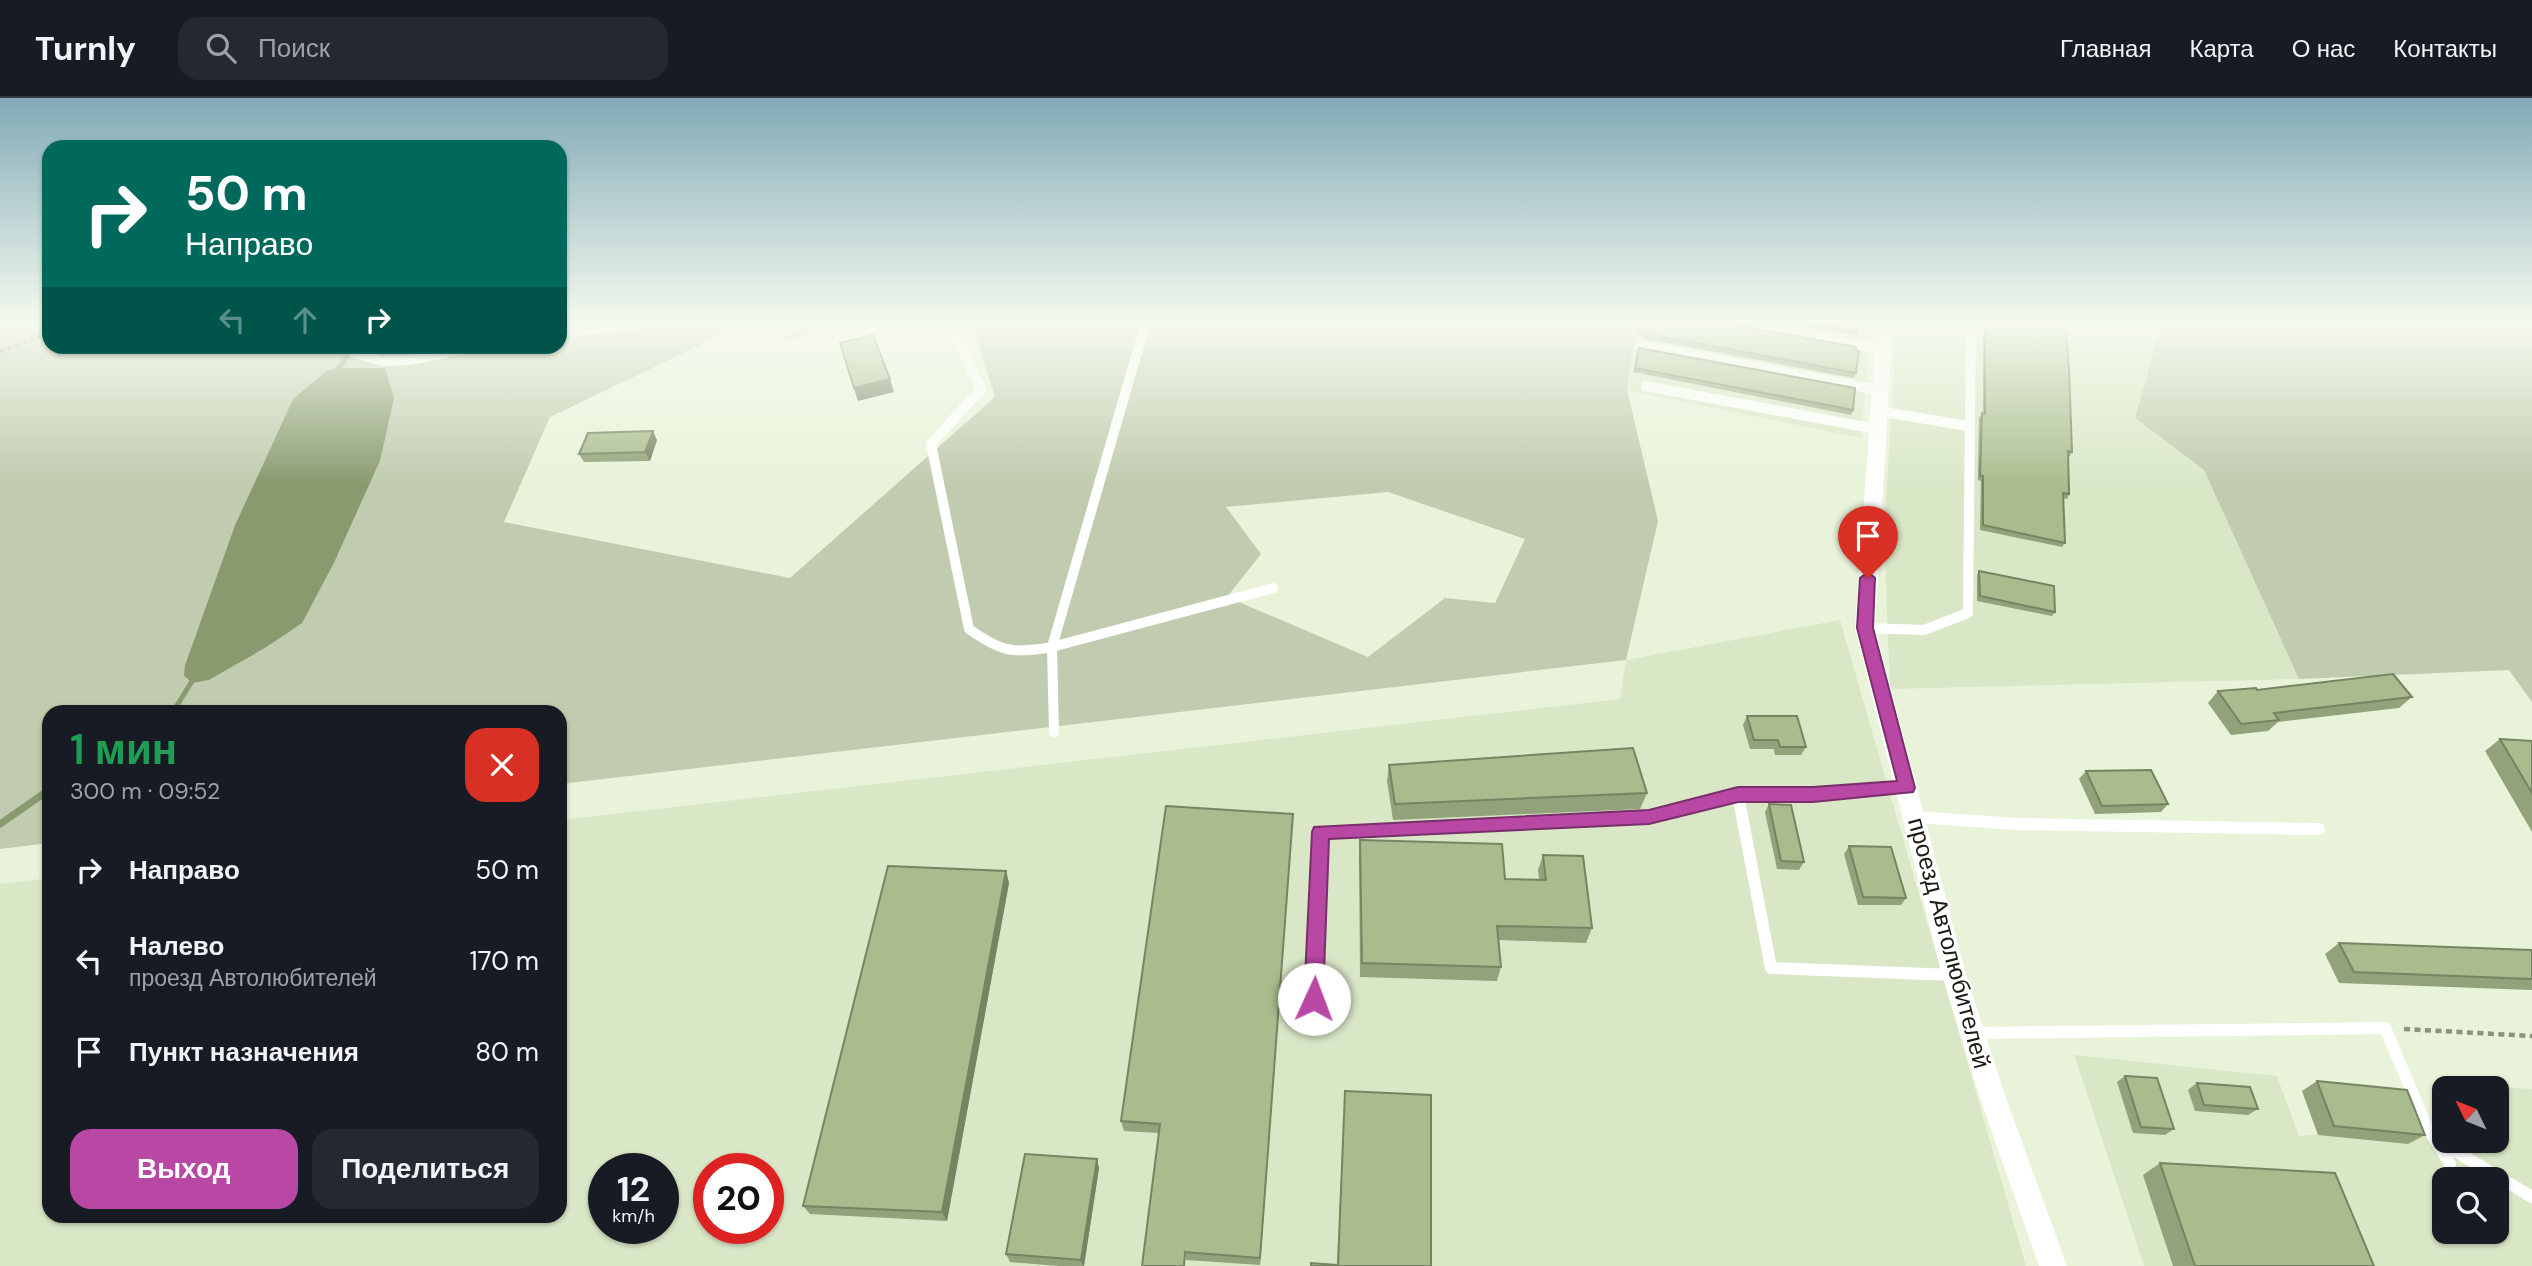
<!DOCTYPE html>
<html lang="ru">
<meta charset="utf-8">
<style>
:root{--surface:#171b24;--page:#242831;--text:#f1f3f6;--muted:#9ea1a6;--line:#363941;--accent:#b848a4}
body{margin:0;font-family:"DM Sans",sans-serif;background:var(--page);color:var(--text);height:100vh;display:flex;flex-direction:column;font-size:26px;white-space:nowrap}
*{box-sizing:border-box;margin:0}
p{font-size:23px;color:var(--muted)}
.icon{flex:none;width:38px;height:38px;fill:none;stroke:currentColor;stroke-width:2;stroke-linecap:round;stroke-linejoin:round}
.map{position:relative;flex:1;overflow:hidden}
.side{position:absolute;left:42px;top:607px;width:525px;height:518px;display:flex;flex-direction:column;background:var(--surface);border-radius:21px;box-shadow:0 2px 5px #0004}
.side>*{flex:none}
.hud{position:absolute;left:42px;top:42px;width:525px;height:214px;border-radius:21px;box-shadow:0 2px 5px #0004;background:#00695c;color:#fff;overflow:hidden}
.needle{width:46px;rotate:313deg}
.fabs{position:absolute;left:2432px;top:978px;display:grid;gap:14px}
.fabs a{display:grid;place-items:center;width:77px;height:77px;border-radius:14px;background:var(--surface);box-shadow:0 2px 5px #0004;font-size:35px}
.speed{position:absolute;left:588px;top:1055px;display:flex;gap:14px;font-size:35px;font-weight:700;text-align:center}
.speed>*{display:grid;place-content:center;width:91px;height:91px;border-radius:50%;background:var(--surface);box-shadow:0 2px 5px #0004;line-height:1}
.speed small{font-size:18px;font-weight:400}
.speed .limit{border:10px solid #d22;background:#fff;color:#111}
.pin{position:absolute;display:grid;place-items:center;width:60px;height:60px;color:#fff;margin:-72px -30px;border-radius:50% 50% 50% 0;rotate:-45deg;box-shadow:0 0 7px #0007}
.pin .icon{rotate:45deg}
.me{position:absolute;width:77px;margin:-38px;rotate:2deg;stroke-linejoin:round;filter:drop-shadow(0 0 5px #0008)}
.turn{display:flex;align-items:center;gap:24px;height:147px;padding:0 28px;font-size:32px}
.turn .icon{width:91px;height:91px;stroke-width:2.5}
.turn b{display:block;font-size:49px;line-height:60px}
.lanes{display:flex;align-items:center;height:66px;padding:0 28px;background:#0003;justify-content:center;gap:35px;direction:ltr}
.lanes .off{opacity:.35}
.round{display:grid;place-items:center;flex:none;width:74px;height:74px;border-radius:21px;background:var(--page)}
.headline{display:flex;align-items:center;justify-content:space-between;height:119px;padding:0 28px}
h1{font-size:42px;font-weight:600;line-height:52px;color:#1e9e55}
.button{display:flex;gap:14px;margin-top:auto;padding:14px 28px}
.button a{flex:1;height:80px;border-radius:21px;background:var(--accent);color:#fff;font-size:28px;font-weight:600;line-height:80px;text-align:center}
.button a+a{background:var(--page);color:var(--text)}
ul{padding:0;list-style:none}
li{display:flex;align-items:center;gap:21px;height:91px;padding:0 28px}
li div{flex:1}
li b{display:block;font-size:26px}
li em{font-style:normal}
header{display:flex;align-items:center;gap:42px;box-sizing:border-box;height:98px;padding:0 35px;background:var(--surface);border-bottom:2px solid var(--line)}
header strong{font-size:33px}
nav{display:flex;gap:38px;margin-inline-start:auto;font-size:24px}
.search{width:490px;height:63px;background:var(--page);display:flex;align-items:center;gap:18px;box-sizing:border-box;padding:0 24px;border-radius:21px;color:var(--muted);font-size:26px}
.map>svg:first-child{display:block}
</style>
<header>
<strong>Turnly</strong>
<div class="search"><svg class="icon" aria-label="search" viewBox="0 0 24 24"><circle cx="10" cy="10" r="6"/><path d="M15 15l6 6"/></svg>Поиск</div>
<nav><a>Главная</a><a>Карта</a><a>О нас</a><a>Контакты</a></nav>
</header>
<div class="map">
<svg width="2532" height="1168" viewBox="0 0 2532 1168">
<rect width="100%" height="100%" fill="#e9f3da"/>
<path fill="#dae7c7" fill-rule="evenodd" d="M 1636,223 L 1871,223 L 1861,340 L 1627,292 Z
M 1897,223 L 2162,223 L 2135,320 L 2204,372 L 2299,581 L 1890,591 L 1884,435 Z
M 1840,522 L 2026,1168 L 0,1168 L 0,786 L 49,780 L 49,1118 L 560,1118 L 560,722 L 1620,601 L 1626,562 ZM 604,1071 L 663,1071 L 663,1130 L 604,1130 ZM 709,1071 L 768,1071 L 768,1130 L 709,1130 Z
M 2074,957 L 2277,978 L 2299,1038 L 2426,1027 L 2445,1029 L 2445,1043 L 2497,1043 L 2497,990 L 2459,990 L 2456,986 L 2532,991 L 2532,1168 L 2144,1168 ZM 2445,1082 L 2497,1082 L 2497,1134 L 2445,1134 Z"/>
<path fill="#c0cbaf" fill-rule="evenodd" d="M 0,223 L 49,223 L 49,248 L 560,248 L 560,223 L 723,223 L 721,237 L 550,319 L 504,424 L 790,480 L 995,299 L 971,223 L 1636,223 L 1627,292 L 1658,423 L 1626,562 L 560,686 L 560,614 L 49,614 L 49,745 L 0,751 ZM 339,270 L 385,270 L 380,363 L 334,465 L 302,524 L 265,550 L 209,582 L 192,585 L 185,567 L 235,427 L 293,301 L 326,273 ZM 1388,394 L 1525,441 L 1495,505 L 1445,500 L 1368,559 L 1227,499 L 1261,456 L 1226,409 Z
M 801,223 L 856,223 L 784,243 Z
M 2162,223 L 2532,223 L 2532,604 L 2509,572 L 2299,581 L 2204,372 L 2135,320 Z"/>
<path fill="#899a6e" d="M 338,270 L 385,270 L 394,300 L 380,363 L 334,465 L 302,525 L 265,550 L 209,582 L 193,585 L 184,578 L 185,567 L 235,427 L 293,301 L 326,273 Z"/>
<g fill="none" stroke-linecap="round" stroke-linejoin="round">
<path stroke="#899a6e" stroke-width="5" d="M 335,275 L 355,248
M 173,614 L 194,580"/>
<path stroke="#899a6e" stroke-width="7" d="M 0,726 L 49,692"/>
<path stroke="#8a917f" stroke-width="3.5" stroke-dasharray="4.5 3.5" stroke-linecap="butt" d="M 0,254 L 49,234"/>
<path stroke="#8a917f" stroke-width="4.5" stroke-dasharray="6 4.5" stroke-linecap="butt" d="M 2404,931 L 2532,938"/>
<path stroke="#fff" stroke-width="10" d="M 949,223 L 981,291 L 931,346 L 969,531 C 1001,554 1014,556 1052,549 L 1273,490
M 1731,223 L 1883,251
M 560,235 L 655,223
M 1640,247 L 1879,292
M 352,254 L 382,263 L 410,262 L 478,248
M 1646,288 L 1876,331
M 1878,313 L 1968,328
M 1865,530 L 1924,532 L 1968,515 L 1971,223
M 1054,634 L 1052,549 L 1146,223"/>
<path stroke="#fff" stroke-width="12" d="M 1738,697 L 1813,697 L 1907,689
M 1914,719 L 2018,726 L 2319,731
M 1314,901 L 1320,734 L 1649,719 L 1738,697 L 1771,870 L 1954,877
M 1971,935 L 2385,930 L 2426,1027 L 2450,1066
M 2437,1042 L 2532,1099"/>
<path fill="#fff" fill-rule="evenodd" d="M 1877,223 L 1893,223 L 1875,530 L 1966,877 L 2007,1003 L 2067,1168 L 2039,1168 L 1981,1003 L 1942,877 L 1855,530 Z"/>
</g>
<path fill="#92a27a" d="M 1639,223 L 1731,226 L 1856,275 L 1854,280 L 1641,240 L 1642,238 L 1635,236 Z
M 1773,223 L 1858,223 L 1858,234 L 1856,238 Z
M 1983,223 L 2065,223 L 2072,354 L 2070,358 L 2068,358 L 2069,396 L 2067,401 L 2063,400 L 2065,445 L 2062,449 L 1980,432 L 1981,383 L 1978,382 L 1979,320 L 1983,315 Z
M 1639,250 L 1853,312 L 1851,317 L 1633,274 Z
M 657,342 L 650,363 L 584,364 L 579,356 Z
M 1979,473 L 2055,514 L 2052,518 L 1977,503 L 1977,477 Z
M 2257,592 L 2412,599 L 2399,610 L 2278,624 L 2268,633 L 2231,637 L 2208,605 L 2218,593 Z
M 1747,618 L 1806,649 L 1801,657 L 1775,657 L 1774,651 L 1750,651 L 1743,627 Z
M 2500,641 L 2532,643 L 2532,734 L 2485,653 Z
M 1389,667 L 1647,695 L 1640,711 L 1393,722 L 1387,683 Z
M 2086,673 L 2168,706 L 2161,714 L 2095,716 L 2079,681 Z
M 1769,706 L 1804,764 L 1799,772 L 1777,771 L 1765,714 Z
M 1293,716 L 1260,1167 L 1186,1162 L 1158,1035 L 1124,1033 L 1121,1023 Z
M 1360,742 L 1505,781 L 1539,781 L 1538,772 L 1543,757 L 1592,830 L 1586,845 L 1499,842 L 1501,869 L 1497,883 L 1360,879 L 1359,758 Z
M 1849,748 L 1906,800 L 1901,807 L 1858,807 L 1844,756 Z
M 1006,773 L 1009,785 L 947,1123 L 810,1116 L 803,1108 Z
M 2339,845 L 2532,852 L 2532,892 L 2339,885 L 2325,856 Z
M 2125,978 L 2174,1031 L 2165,1037 L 2133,1035 L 2117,984 Z
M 2317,983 L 2425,1037 L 2408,1046 L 2318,1037 L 2302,993 Z
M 2197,985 L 2258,1011 L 2248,1017 L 2195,1013 L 2188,992 Z
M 1345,993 L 1431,1168 L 1337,1167 Z
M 2160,1065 L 2374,1168 L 2173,1168 L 2143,1077 Z
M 1099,1070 L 1084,1168 L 1059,1168 L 1010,1164 L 1006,1156 Z"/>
<path fill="#778463" d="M 890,281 L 894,294 L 858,303 L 854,290 Z
M 653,333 L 657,342 L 650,363 L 645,354 Z
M 1293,716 L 1292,728 L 1260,1167 L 1260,1160 Z
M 1006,773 L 1009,785 L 947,1123 L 942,1114 Z
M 1097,1061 L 1099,1070 L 1084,1168 L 1083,1168 L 1081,1162 Z"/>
<path fill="#aabc8e" stroke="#778463" stroke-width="2" d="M 1639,223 L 1729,223 L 1731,226 L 1856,249 L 1856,253 L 1859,253 L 1856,275 L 1643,235 L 1643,233 L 1637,232 Z
M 1799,223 L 1858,223 L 1858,234 Z
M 1985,223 L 2065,223 L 2069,271 L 2072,354 L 2068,353 L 2069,396 L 2063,395 L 2065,445 L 1983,427 L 1983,378 L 1980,378 L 1982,315 L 1985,316 Z
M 873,237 L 890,281 L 854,290 L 840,245 Z
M 1639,250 L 1855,290 L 1853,312 L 1635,270 Z
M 653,333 L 645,354 L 579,356 L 588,335 Z
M 1979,473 L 2054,488 L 2055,514 L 1980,498 Z
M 2393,576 L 2412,599 L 2274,615 L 2279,622 L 2241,626 L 2218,593 L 2256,590 L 2257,592 Z
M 1747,618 L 1797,618 L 1806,649 L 1780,649 L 1778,642 L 1754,642 Z
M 2500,641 L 2532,643 L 2532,695 Z
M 1633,650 L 1647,695 L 1395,706 L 1389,667 Z
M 2151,672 L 2168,706 L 2102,708 L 2086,673 Z
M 1769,706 L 1791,707 L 1804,764 L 1781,763 Z
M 1166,708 L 1293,716 L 1260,1160 L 1185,1154 L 1184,1168 L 1142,1168 L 1160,1026 L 1121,1023 Z
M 1360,742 L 1502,746 L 1505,781 L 1546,782 L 1543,757 L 1583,758 L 1592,830 L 1497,828 L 1501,869 L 1362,865 Z
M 1849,748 L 1891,749 L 1906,800 L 1863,799 Z
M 888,768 L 1006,773 L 942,1114 L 803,1108 Z
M 2339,845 L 2532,852 L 2532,881 L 2354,874 Z
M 2125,978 L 2157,980 L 2174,1031 L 2141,1029 Z
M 2317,983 L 2407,992 L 2425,1037 L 2334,1028 Z
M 2197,985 L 2250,989 L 2258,1011 L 2204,1007 Z
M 1345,993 L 1431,997 L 1431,1168 L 1311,1168 L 1311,1165 L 1338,1167 Z
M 1025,1056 L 1097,1061 L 1081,1162 L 1006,1156 Z
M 2160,1065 L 2335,1075 L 2374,1168 L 2195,1168 Z"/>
<linearGradient id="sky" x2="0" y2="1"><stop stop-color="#82aab7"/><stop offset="0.58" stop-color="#f5faee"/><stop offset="1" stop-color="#f5faee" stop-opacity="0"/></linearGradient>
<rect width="2532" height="387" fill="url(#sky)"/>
<path fill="#b848a4" stroke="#782f6b" stroke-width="2" d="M 1868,474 L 1875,480 L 1873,530 L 1915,690 L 1913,694 L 1813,704 L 1738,704 L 1649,726 L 1329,741 L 1323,901 L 1320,907 L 1314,910 L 1307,907 L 1304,901 L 1312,734 L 1314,729 L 1649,712 L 1738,689 L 1813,689 L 1897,683 L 1857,530 L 1860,480 Z"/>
<g text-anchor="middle" stroke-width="5" stroke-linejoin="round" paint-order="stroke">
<g font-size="24" fill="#181c13" stroke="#fff">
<text transform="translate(1949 845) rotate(75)" y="8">проезд Автолюбителей</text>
</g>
</g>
</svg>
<div class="fabs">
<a><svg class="needle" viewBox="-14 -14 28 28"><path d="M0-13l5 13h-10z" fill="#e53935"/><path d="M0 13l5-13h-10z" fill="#9ea1a6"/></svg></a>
<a><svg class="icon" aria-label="search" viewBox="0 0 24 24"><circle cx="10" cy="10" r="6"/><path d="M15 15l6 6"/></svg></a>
</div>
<div class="speed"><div>12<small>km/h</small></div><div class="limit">20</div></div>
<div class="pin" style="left:1868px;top:480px;background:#d93025"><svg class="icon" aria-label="arrive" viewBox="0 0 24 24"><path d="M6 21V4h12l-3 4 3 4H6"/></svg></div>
<svg class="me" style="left:1314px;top:901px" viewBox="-20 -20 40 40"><circle r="19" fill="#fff"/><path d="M0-13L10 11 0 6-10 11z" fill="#b848a4"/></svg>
<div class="hud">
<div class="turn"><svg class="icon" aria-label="right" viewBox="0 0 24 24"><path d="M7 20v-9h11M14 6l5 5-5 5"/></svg><div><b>50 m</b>Направо</div></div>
<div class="lanes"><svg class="icon off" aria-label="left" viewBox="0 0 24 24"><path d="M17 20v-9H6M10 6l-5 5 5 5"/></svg><svg class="icon off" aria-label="ahead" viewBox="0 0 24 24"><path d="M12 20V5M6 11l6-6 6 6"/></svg><svg class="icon" aria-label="right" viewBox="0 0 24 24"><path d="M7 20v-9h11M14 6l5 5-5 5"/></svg></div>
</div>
<section class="side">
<div class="headline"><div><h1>1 мин</h1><p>300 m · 09:52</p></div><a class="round" style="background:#d93025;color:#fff"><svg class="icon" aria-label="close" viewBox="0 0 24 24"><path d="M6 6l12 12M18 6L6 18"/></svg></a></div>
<ul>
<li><svg class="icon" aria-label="right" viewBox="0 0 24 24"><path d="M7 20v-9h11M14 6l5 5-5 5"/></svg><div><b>Направо</b></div><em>50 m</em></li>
<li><svg class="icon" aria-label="left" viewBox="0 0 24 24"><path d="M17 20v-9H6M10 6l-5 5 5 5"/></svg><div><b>Налево</b><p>проезд Автолюбителей</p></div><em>170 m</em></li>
<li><svg class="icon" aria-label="arrive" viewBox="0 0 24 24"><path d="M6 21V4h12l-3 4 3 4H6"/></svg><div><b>Пункт назначения</b></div><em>80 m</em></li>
</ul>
<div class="button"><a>Выход</a><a>Поделиться</a></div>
</section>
</div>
